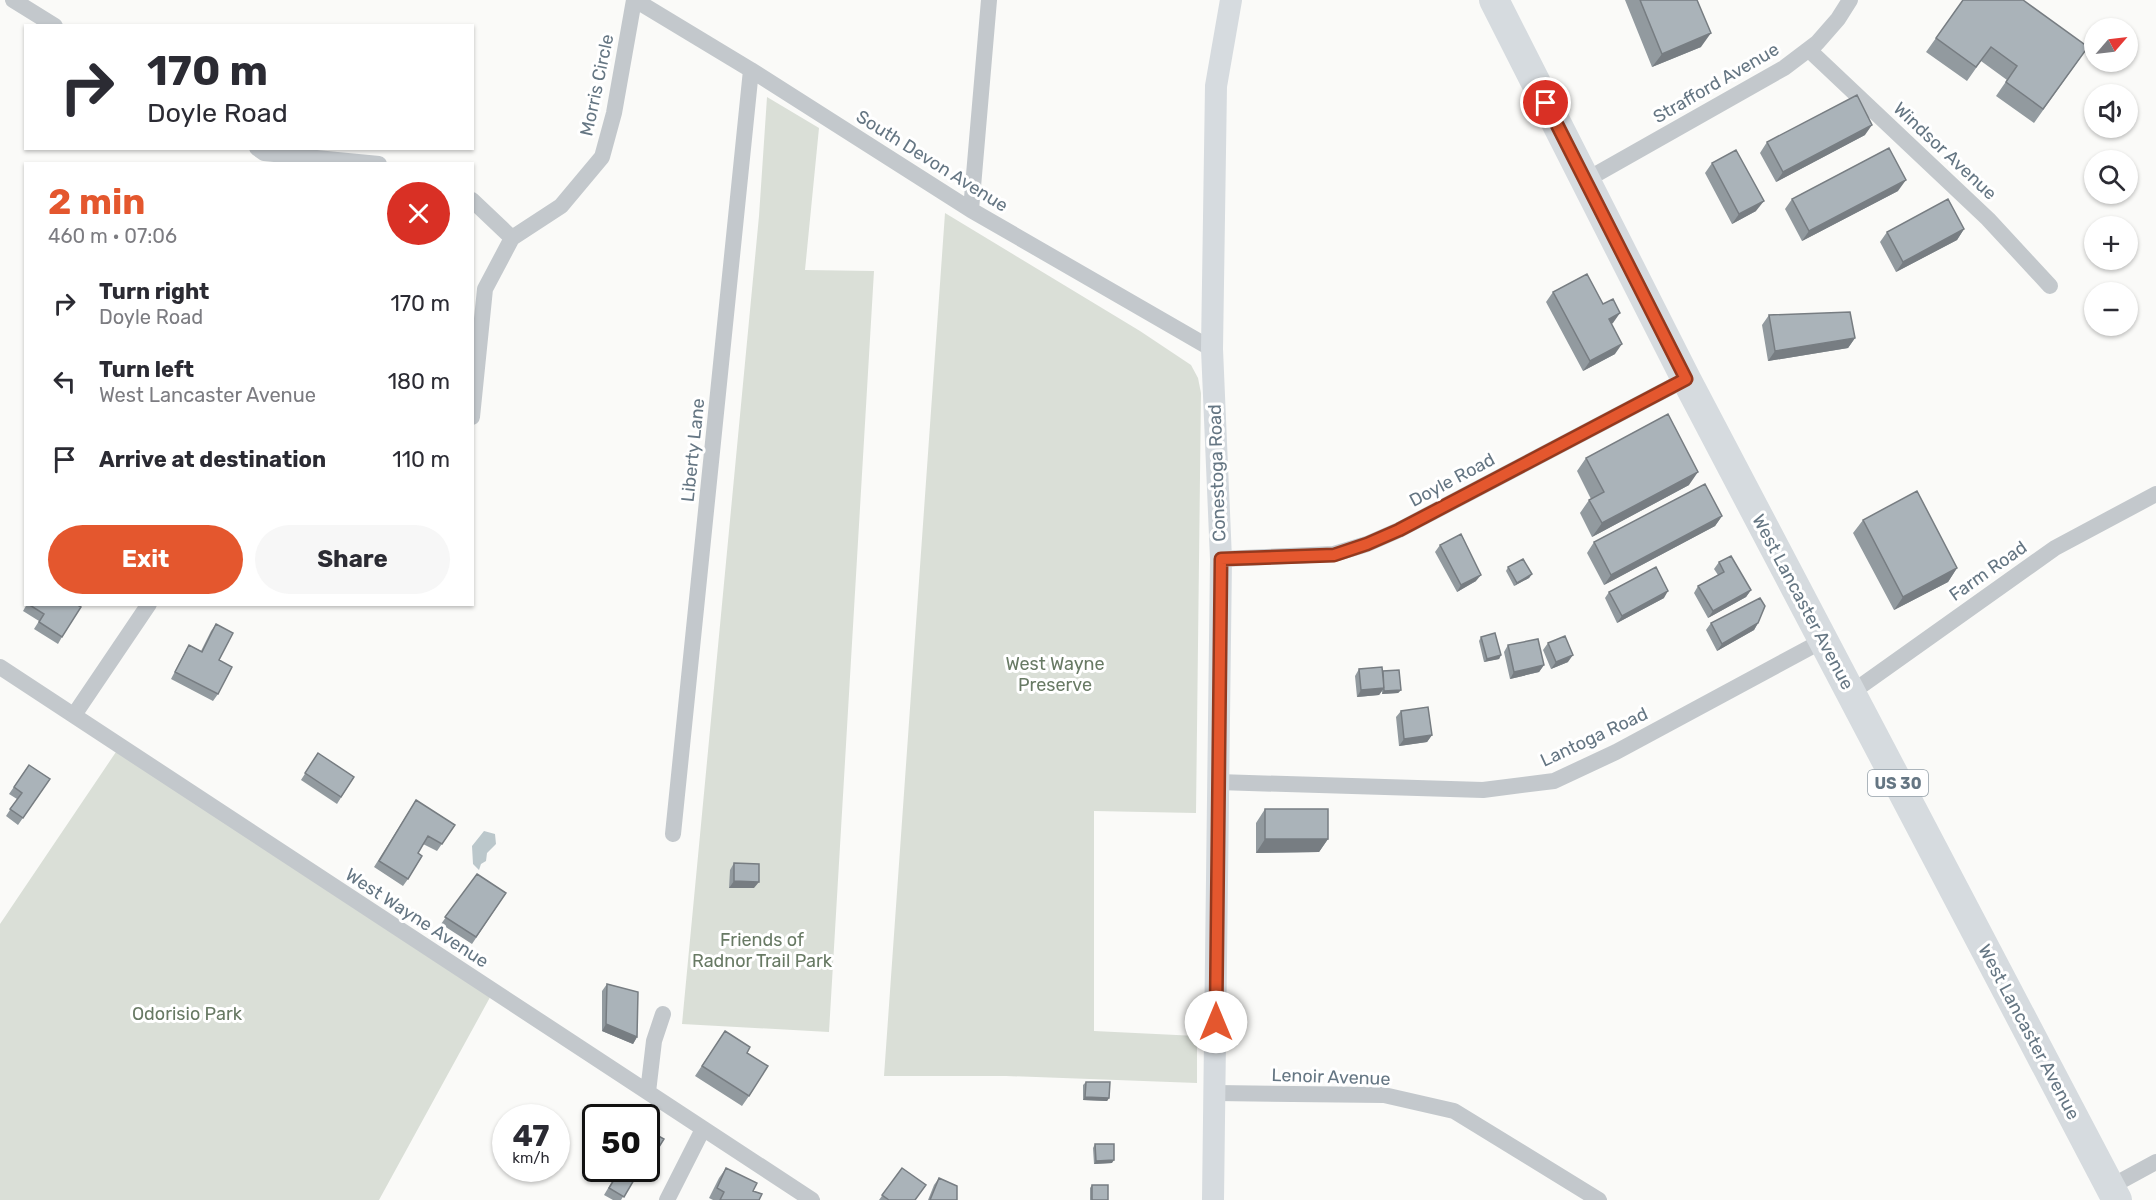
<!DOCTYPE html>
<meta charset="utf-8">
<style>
:root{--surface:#fff;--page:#f7f7f7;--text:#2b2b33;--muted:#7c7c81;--accent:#e4572e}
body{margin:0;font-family:Rubik,sans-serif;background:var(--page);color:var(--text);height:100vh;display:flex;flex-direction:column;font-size:22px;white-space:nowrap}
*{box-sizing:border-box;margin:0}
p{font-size:20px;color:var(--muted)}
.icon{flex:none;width:33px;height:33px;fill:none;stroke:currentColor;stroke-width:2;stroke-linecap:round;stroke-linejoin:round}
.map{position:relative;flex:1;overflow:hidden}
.drawer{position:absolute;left:24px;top:162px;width:450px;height:444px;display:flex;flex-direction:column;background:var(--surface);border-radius:0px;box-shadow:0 2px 4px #0004}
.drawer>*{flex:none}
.guide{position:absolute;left:24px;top:24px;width:450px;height:126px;border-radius:0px;box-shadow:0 2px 4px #0004;background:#fff;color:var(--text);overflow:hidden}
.needle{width:39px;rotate:62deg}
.buttons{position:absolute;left:2084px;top:18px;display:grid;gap:12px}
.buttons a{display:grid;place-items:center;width:54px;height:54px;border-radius:50%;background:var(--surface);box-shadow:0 2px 4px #0004;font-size:30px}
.speed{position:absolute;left:492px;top:1104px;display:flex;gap:12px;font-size:30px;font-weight:700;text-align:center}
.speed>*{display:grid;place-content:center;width:78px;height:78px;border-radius:50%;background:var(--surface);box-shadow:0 2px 4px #0004;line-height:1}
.speed small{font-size:15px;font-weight:400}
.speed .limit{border:3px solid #111;border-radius:9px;background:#fff;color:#111}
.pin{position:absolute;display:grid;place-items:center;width:51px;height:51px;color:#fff;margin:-26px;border:3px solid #fff;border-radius:50%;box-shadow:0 2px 6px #0007}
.me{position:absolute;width:66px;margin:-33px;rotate:0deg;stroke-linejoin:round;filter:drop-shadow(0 0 4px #0008)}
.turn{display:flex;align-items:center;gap:21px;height:126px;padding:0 24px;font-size:27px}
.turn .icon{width:78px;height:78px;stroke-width:2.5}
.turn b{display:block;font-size:42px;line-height:51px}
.round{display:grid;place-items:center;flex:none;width:63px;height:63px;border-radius:32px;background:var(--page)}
.overview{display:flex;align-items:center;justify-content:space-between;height:102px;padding:0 24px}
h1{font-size:36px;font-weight:700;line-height:45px;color:var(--accent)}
.cta{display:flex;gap:12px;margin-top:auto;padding:12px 24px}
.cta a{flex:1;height:69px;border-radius:36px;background:var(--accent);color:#fff;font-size:24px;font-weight:700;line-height:69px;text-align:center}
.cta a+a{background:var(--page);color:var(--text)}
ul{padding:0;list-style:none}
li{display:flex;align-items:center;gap:18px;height:78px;padding:0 24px}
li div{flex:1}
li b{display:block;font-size:22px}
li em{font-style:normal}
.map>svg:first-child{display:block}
</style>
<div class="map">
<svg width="2156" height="1200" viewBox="0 0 2156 1200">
<rect width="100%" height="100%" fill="#fafaf8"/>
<path fill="#dadfd7" d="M 767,97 L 819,128 L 805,270 L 874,271 L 829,1032 L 682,1024 L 759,216 Z
M 945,213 L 1140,331 L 1191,365 L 1198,378 L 1201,393 L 1196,813 L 1094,811 L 1094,1031 L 1197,1036 L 1197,1083 L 1006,1076 L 884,1076 Z
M 120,746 L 494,990 L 379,1200 L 0,1200 L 0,924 Z"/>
<path fill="#bbc7cb" d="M 484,831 L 495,834 L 496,844 L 487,853 L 486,861 L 481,864 L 479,870 L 473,864 L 472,846 Z"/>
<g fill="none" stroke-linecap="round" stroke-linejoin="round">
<path stroke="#c3c8cc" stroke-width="16" d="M 13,0 L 55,26
M 635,0 L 751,70 L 971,210 L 1212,349
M 1809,50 L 1988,219 L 2050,286
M 257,148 L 264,153 L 379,164
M 1586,180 L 1784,68 L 1817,43 L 1838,19 L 1850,0
M 472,200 L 512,238
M 971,210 L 989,0
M 472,417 L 485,289 L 512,238 L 561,206 L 602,157 L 614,113 L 634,0
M 1221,559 L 1334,554 L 1367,544 L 1399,530 L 1686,379
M 0,667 L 812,1200
M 1851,693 L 2055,548 L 2156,494
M 74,715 L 149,604
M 1218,782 L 1483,790 L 1554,781 L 1616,752 L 1822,641
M 673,834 L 751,70
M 648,1092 L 654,1041 L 663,1014
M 1216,1093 L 1384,1095 L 1454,1111 L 1599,1200
M 2107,1192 L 2110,1187 L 2156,1162
M 667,1200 L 703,1129"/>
<path stroke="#d6dbdf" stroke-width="22" d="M 1213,1200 L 1221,559 L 1212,349 L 1216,86 L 1231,0"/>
<path stroke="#d6dbdf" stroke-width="30" d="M 1494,0 L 1686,379 L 2117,1200"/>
</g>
<path fill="#929a9f" d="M 1625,0 L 1697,0 L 1701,47 L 1652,67 Z
M 1963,0 L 2088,47 L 2034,123 L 1996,96 L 2007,80 L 1981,61 L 1967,81 L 1926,52 Z
M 1865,135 L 1776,182 L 1760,153 L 1767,142 Z
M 1712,163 L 1756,211 L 1732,224 L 1705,173 Z
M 1898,191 L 1802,241 L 1785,209 L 1792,199 Z
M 1964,229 L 1957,240 L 1896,272 L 1880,242 L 1887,232 Z
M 1553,292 L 1613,323 L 1611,324 L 1615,354 L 1583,371 L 1546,302 Z
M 1769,315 L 1855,338 L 1848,348 L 1768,361 L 1762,325 Z
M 1586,458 L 1689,485 L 1592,537 L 1580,513 L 1589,500 L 1591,499 L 1577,471 Z
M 1722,516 L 1715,526 L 1604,585 L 1587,553 L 1594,542 Z
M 1863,520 L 1957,568 L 1948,582 L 1894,610 L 1853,533 Z
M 1440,545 L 1476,581 L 1457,592 L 1435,552 Z
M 1719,562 L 1751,590 L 1746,597 L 1708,618 L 1694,593 L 1698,586 L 1718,575 L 1714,569 Z
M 1508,567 L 1532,574 L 1529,578 L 1514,586 L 1506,571 Z
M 1609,592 L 1664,598 L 1617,623 L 1605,598 Z
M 27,604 L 76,604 L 62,637 L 58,644 L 34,629 L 39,621 L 23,611 Z
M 1711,623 L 1758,623 L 1754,630 L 1717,651 L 1706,630 Z
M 216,624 L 219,660 L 218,694 L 213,701 L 171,679 L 185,652 L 189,645 L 201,651 L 211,631 Z
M 1481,637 L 1501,655 L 1499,659 L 1484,662 L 1479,641 Z
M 1548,643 L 1568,662 L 1551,669 L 1543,650 Z
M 1508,645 L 1544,665 L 1539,672 L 1510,679 L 1504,652 Z
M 1359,669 L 1382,672 L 1401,690 L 1398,693 L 1382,694 L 1382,691 L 1379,695 L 1357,697 L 1355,676 Z
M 1401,711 L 1432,735 L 1427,742 L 1399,746 L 1396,717 Z
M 318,753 L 354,777 L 337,804 L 301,780 Z
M 29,765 L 50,779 L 18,825 L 6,816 L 17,799 L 9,794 Z
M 416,800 L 455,825 L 437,851 L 423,844 L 418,853 L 408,879 L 403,886 L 374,867 Z
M 1265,809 L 1328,839 L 1319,852 L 1256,853 L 1256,823 Z
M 734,863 L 754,888 L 729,888 L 730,870 Z
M 477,874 L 506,893 L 472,944 L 441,924 Z
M 607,984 L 637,1037 L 633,1044 L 602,1031 L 602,991 Z
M 725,1031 L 747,1053 L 749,1096 L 742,1106 L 695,1076 Z
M 1086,1082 L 1109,1098 L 1107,1101 L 1083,1100 L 1083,1085 Z
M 646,1129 L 664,1139 L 654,1154 L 651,1152 Z
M 1095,1144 L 1112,1163 L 1094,1164 L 1093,1148 Z
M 620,1168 L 641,1168 L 621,1200 L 613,1200 L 604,1195 Z
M 726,1168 L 753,1191 L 759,1200 L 713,1200 L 709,1198 L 719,1178 Z
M 902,1168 L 915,1200 L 879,1200 Z
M 939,1178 L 957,1200 L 928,1200 L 934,1185 Z
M 1092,1185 L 1108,1200 L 1090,1200 L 1090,1188 Z"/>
<path fill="#777d82" d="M 1711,33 L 1701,47 L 1652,67 L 1662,54 Z
M 1872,125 L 1865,135 L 1776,182 L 1783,172 Z
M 1906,180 L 1898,191 L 1802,241 L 1809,231 Z
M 1764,201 L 1756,211 L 1732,224 L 1739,214 Z
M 1964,229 L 1957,240 L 1896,272 L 1903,262 Z
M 1620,313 L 1613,323 L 1601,329 L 1609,319 Z
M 1855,338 L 1848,348 L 1768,361 L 1775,351 Z
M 1622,344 L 1615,354 L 1583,371 L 1590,361 Z
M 1698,472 L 1689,485 L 1592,537 L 1602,523 Z
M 1722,516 L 1715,526 L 1604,585 L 1611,575 Z
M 1957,568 L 1948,582 L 1894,610 L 1903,597 Z
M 1532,574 L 1529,578 L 1514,586 L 1517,583 Z
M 1481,575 L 1476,581 L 1457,592 L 1461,585 Z
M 1751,590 L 1746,597 L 1708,618 L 1713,611 Z
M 1668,591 L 1664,598 L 1617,623 L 1622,616 Z
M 1758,623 L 1754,630 L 1717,651 L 1722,644 Z
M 1501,655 L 1499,659 L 1484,662 L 1487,659 Z
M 1573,655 L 1568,662 L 1551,669 L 1556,662 Z
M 1544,665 L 1539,672 L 1510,679 L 1514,672 Z
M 1384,688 L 1379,695 L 1357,697 L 1361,690 Z
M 1401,690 L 1398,693 L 1382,694 L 1384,691 Z
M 1432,735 L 1427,742 L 1399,746 L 1404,739 Z
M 1265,839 L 1328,839 L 1319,852 L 1256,853 Z
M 734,881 L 759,882 L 754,888 L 729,888 Z
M 606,1024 L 637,1037 L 633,1044 L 602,1031 Z
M 1085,1097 L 1109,1098 L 1107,1101 L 1083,1100 Z
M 1114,1160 L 1112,1163 L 1094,1164 L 1096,1161 Z"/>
<path fill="#aab3b9" stroke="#777d82" stroke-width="1.5" d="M 1640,0 L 1697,0 L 1711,33 L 1662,54 Z
M 1963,0 L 2023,0 L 2088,47 L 2043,109 L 2006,82 L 2017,66 L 1991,47 L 1976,67 L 1936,38 Z
M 1857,95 L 1872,125 L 1783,172 L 1767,142 Z
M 1889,148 L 1906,180 L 1809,231 L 1792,199 Z
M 1736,150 L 1764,201 L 1739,214 L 1712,163 Z
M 1948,199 L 1964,229 L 1903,262 L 1887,232 Z
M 1587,274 L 1603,304 L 1613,299 L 1620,313 L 1609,319 L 1622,344 L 1590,361 L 1553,292 Z
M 1850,312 L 1855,338 L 1775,351 L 1769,315 Z
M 1668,414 L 1698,472 L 1602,523 L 1589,500 L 1604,492 L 1586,458 Z
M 1705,484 L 1722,516 L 1611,575 L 1594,542 Z
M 1917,491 L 1957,568 L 1903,597 L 1863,520 Z
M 1461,534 L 1481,575 L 1461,585 L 1440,545 Z
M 1731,556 L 1751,590 L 1713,611 L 1698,586 L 1724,572 L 1719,562 Z
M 1523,559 L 1532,574 L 1517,583 L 1508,567 Z
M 1656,567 L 1668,591 L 1622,616 L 1609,592 Z
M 1760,598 L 1765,606 L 1758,623 L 1722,644 L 1711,623 Z
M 28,604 L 76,604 L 81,607 L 62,637 L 39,622 L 44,614 Z
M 216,624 L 233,633 L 219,660 L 232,667 L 218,694 L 175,672 L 189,645 L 202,652 Z
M 1495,633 L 1501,655 L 1487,659 L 1481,637 Z
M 1565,636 L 1573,655 L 1556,662 L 1548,643 Z
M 1538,639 L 1544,665 L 1514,672 L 1508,645 Z
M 1382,667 L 1384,688 L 1361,690 L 1359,669 Z
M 1399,670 L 1401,690 L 1384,691 L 1383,671 Z
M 1428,707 L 1432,735 L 1404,739 L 1401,711 Z
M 318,753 L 354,777 L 341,797 L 305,773 Z
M 29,765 L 50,779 L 23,818 L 10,809 L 22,793 L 14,787 Z
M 416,800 L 455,825 L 442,844 L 428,836 L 418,853 L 422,856 L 408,879 L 379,861 Z
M 1265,809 L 1328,809 L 1328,839 L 1265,839 Z
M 734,863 L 759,864 L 759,882 L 734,881 Z
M 477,874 L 506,893 L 476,937 L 445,917 Z
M 607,984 L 638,992 L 637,1037 L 606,1024 Z
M 725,1031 L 750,1047 L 747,1053 L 768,1066 L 749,1096 L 702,1066 Z
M 1086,1082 L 1110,1082 L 1109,1098 L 1085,1097 Z
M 646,1129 L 664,1139 L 659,1147 L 655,1144 L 646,1159 Z
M 1095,1144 L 1114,1144 L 1114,1160 L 1096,1161 Z
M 621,1168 L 641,1168 L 624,1197 L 609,1188 Z
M 726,1168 L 757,1183 L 753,1191 L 762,1194 L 759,1200 L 720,1200 L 724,1192 L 717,1188 Z
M 902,1168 L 926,1185 L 915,1200 L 889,1200 L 882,1195 Z
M 939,1178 L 957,1186 L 957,1200 L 930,1200 Z
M 1092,1185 L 1108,1185 L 1108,1200 L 1092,1200 Z"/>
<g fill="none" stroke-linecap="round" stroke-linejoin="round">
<g stroke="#94391e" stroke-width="15">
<path id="route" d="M 1216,1022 L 1221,559 L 1334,555 L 1367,544 L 1399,530 L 1686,379 L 1546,103"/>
</g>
<use href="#route" stroke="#e4572e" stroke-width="10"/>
</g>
<g text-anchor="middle" stroke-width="6" stroke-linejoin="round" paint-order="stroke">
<rect fill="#fff" stroke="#939fa8" stroke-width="1.5" x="1868" y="770" width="60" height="26" rx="4.5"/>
<g font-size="16" font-weight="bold" fill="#657683">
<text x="1898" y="789">US 30</text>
</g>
<g font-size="18" fill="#657683" stroke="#fff">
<text transform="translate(1716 83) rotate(-30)" y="6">Strafford Avenue</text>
<text transform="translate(597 85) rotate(-78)" y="6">Morris Circle</text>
<text transform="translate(1945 151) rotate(43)" y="6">Windsor Avenue</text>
<text transform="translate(932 161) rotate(32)" y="6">South Devon Avenue</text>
<text transform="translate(693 450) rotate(-84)" y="6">Liberty Lane</text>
<text transform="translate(1217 473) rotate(-92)" y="6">Conestoga Road</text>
<text transform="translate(1452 480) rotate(-28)" y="6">Doyle Road</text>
<text transform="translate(1988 571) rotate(-35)" y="6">Farm Road</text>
<text transform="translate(1803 602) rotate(62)" y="6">West Lancaster Avenue</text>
<text transform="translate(1594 737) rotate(-25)" y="6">Lantoga Road</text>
<text transform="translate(417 918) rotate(33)" y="6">West Wayne Avenue</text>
<text transform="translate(2029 1032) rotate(62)" y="6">West Lancaster Avenue</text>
<text transform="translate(1331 1077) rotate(2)" y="6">Lenoir Avenue</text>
</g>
<g font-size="18" fill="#687a64" stroke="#fff">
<text x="1055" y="670">West Wayne<tspan x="1055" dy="21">Preserve</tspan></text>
<text x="762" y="946">Friends of<tspan x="762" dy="21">Radnor Trail Park</tspan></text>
<text x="187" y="1020">Odorisio Park</text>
</g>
</g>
</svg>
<div class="buttons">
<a><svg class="needle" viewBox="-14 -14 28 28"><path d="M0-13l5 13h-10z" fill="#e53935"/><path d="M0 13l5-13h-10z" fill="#7c7c81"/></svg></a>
<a><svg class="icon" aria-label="sound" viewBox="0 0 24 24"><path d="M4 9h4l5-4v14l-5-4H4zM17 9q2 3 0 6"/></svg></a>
<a><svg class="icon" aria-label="search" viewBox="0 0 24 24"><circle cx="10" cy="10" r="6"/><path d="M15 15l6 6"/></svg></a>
<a>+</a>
<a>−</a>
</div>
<div class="speed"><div>47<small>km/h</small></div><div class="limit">50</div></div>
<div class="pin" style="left:1546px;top:103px;background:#d93025"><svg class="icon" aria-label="arrive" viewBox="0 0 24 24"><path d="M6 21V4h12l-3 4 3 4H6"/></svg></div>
<svg class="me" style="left:1216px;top:1022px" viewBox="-20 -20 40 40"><circle r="19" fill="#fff"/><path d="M0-13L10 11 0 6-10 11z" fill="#e4572e"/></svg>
<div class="guide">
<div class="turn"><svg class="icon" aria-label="right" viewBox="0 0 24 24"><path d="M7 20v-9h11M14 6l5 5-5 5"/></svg><div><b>170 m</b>Doyle Road</div></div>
</div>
<section class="drawer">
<div class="overview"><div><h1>2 min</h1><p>460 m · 07:06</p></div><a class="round" style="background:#d93025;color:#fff"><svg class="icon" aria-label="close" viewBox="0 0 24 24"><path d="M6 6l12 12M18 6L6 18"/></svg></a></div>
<ul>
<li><svg class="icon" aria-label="right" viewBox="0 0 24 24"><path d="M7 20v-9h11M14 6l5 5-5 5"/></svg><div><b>Turn right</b><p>Doyle Road</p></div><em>170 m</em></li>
<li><svg class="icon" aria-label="left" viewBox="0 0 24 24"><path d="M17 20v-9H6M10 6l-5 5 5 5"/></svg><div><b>Turn left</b><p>West Lancaster Avenue</p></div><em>180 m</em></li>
<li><svg class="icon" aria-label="arrive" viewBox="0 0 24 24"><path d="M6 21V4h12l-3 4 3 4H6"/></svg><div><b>Arrive at destination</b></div><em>110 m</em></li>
</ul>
<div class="cta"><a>Exit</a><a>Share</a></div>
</section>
</div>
